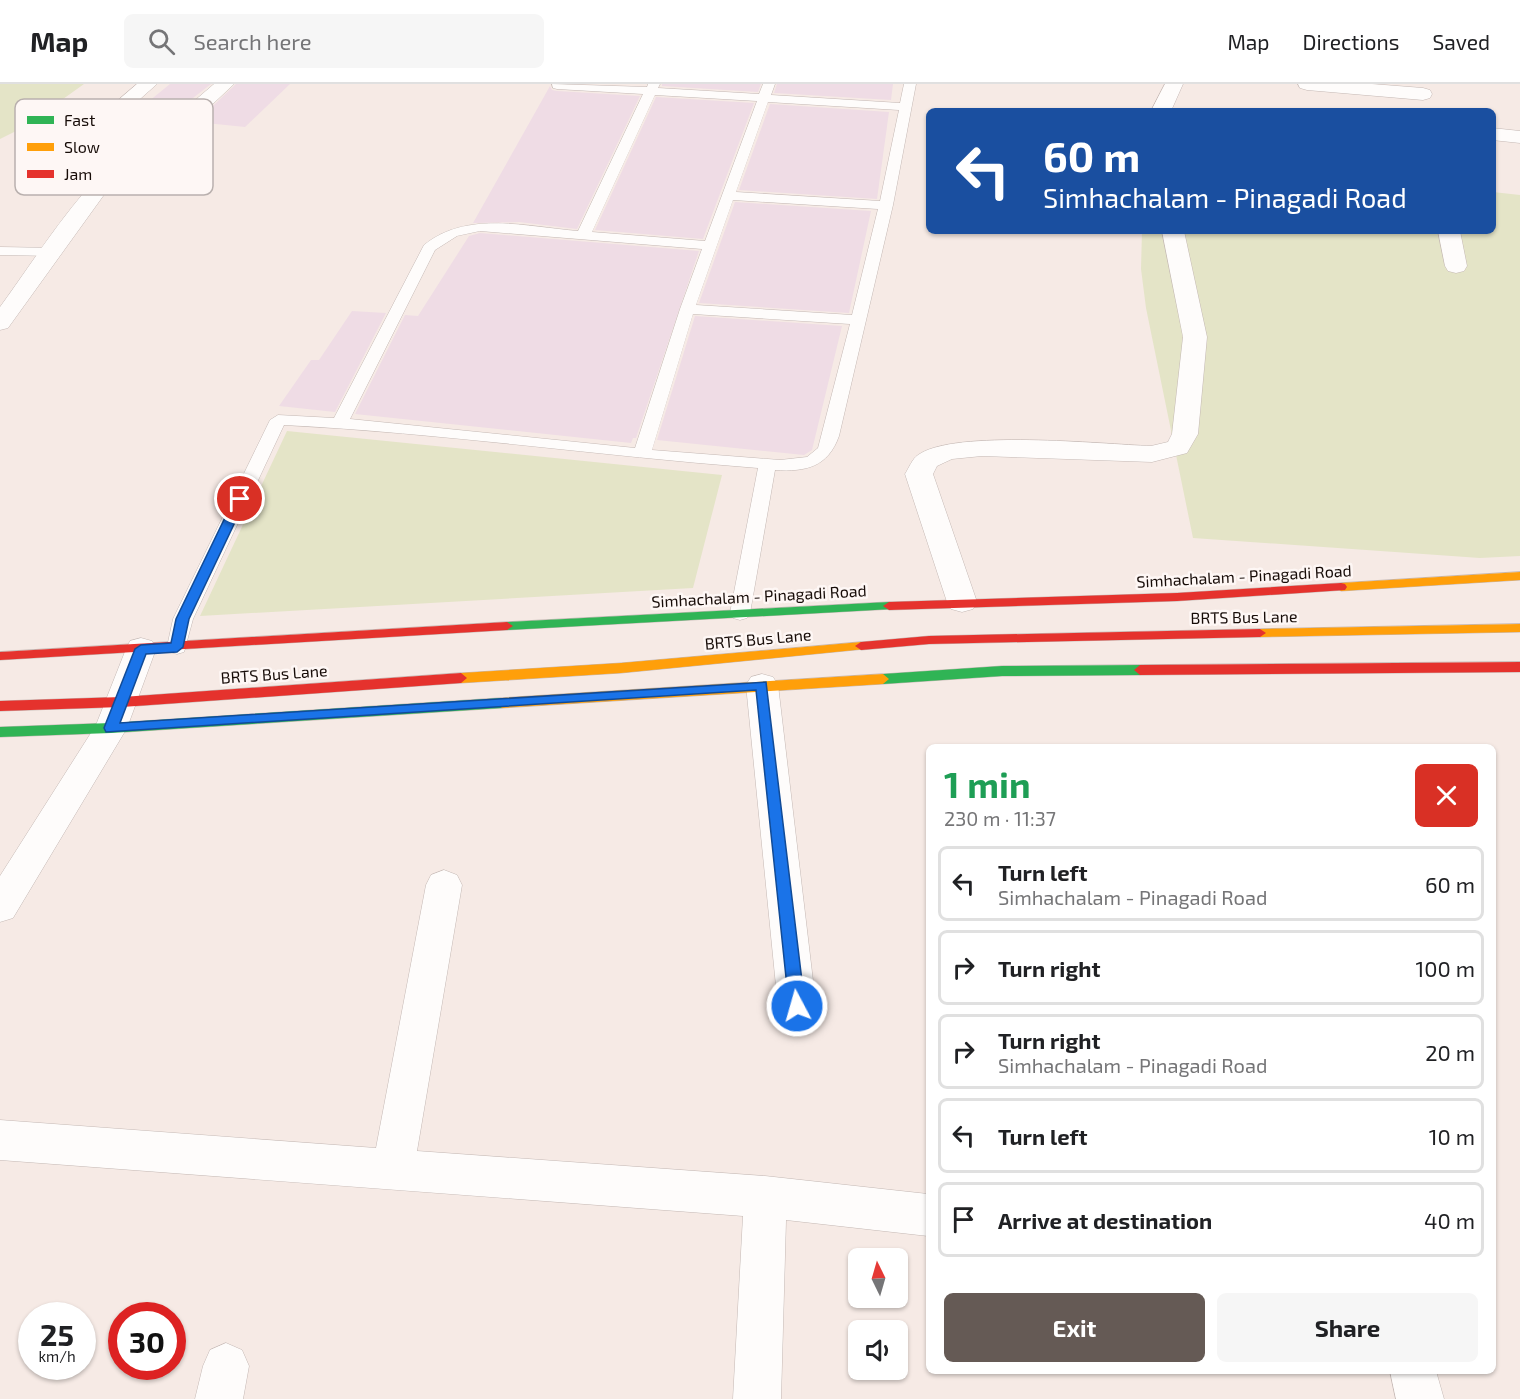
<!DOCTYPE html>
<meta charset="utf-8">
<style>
:root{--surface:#fff;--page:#f6f6f6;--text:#202124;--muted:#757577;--line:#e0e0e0;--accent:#655a55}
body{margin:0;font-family:"Exo 2",sans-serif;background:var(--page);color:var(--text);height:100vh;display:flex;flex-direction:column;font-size:22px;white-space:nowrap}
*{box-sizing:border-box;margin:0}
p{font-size:20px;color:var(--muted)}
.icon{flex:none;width:33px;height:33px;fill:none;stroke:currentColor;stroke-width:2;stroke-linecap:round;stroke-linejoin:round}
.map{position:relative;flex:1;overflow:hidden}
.drawer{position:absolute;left:926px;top:660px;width:570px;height:630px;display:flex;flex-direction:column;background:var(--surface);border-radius:9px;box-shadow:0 2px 4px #0004}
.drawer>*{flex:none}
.hud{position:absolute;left:926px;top:24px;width:570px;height:126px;border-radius:9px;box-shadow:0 2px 4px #0004;background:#1a4fa0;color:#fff;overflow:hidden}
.needle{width:39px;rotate:355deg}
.fabs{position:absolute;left:848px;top:1164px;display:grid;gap:12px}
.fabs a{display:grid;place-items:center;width:60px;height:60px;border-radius:9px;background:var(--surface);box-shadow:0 2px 4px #0004;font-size:30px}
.speed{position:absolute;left:18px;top:1218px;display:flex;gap:12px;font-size:30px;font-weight:700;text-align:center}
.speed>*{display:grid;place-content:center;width:78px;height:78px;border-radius:50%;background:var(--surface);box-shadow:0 2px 4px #0004;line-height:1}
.speed small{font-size:15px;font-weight:400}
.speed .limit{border:9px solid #d22;background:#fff;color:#111}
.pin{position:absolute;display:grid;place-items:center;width:51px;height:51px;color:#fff;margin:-26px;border:3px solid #fff;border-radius:50%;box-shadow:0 2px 6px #0007}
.me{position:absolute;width:66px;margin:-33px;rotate:354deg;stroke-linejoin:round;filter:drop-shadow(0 0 4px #0008)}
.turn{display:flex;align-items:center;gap:21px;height:126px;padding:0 18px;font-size:27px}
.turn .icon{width:78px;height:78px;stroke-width:2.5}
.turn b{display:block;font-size:42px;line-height:51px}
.round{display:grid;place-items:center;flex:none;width:63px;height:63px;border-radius:9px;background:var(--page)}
.summary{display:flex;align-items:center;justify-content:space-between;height:102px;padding:0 18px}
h1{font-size:36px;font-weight:700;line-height:45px;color:#1e9e55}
.action{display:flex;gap:12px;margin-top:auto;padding:12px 18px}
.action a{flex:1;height:69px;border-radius:9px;background:var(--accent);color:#fff;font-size:24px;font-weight:700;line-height:69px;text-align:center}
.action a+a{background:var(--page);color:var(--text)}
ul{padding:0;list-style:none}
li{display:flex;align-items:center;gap:18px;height:75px;margin:0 12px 9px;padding:0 6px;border:3px solid var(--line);border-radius:9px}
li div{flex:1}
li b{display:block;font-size:22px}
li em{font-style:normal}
header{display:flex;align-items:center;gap:36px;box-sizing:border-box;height:84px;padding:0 30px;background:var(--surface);border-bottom:2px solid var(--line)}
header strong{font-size:28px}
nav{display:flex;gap:33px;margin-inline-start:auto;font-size:21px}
.search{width:420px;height:54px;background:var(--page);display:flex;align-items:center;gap:15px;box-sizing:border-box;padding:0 21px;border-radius:9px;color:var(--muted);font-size:22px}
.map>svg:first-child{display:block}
</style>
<header>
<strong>Map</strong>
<div class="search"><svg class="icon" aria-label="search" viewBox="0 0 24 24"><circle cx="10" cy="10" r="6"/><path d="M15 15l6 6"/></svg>Search here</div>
<nav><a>Map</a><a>Directions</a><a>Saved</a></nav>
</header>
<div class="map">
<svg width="1520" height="1315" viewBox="0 0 1520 1315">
<rect width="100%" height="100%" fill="#f6eae5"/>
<path fill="#e4e4c7" d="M 0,0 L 84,0 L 24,43 L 0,55 Z
M 1493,108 L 1520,111 L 1520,472 L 1480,474 L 1193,454 L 1146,224 L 1141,185 L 1142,147 L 1492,147 Z
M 287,347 L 722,391 L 693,504 L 200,532 Z"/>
<path fill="#efdce5" d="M 170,0 L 211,0 L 166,35 L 132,31 Z
M 236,0 L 290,0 L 245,43 L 196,38 Z
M 662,0 L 761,0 L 758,8 L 662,2 Z
M 777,0 L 893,0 L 891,16 L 774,9 Z
M 550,2 L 552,6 L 557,7 L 640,12 L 577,145 L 519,138 L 473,139 Z
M 656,13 L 754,19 L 703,155 L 595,146 Z
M 770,20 L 889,28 L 877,115 L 739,106 Z
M 735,118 L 871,127 L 849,229 L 699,219 Z
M 480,149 L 699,167 L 636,354 L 633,354 L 631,359 L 355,330 L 405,231 L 418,232 L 469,152 Z
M 352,227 L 386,229 L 335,328 L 279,322 L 311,276 L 319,276 Z
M 695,232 L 842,242 L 812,366 L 804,371 L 657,356 Z"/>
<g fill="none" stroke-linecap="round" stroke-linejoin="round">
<g stroke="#c4b8b4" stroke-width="1">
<path id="lane" d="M 552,0 L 647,3 L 648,0 L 660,0 L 658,4 L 759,10 L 763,0 L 775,0 L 771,11 L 900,19 L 904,0 L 916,0 L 893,121 L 839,352 C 828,383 806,388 775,386 L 750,529 L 747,534 L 740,536 L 733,534 L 730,529 L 758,384 C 600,372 442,349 284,341 L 193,535 L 184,568 L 177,570 L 170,568 L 167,563 L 173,535 L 270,336 L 278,331 L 334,334 L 424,161 C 467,126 528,143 578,147 L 643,10 L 557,5 L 553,4 ZM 655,11 L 757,17 L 705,157 L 592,148 ZM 768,18 L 899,26 L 880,117 L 736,108 ZM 733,116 L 878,125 L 852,231 L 696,221 ZM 480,147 L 702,165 L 680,225 L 635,364 L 350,335 L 435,166 L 457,152 ZM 693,230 L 850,240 L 818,364 L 807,373 L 780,376 L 652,366 Z
M 0,163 L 55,164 L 62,168 L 55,172 L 0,171 Z"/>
</g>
<g stroke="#c4b8b4" stroke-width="1">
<path id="street" d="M 137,0 L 157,0 L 113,39 L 153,47 L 186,24 L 214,0 L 234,0 L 200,32 L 131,81 L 106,108 L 8,244 L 0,246 L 0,223 C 41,167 83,96 140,56 L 91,46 L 88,42 Z
M 1165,0 L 1183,0 L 1171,27 L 1151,27 Z
M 1298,0 L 1372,0 L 1423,4 L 1430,6 L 1432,10 L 1430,14 L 1423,16 L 1307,6 L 1300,4 Z
M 1492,44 L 1520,47 L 1520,59 L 1492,56 Z
M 1162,147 L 1184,147 L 1207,253 L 1198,350 L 1187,369 L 1152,378 L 982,372 L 952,375 L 937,382 L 933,390 L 977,518 L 973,525 L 962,528 L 951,525 L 947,518 L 905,390 C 909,384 912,375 918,371 C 954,345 1102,360 1151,362 L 1168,358 L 1172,350 L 1183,253 Z
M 1438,147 L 1460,147 L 1467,182 L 1464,187 L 1456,189 L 1448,187 L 1445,182 Z
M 141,554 L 152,557 L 156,565 L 127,644 L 13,834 L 0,838 L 0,792 L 96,641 L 126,565 L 130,557 Z
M 762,590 L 773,593 L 778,601 L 816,922 L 811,934 L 797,939 L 783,934 L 778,922 L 746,601 L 751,593 Z
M 444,786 L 457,791 L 462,801 L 417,1067 L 765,1092 L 928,1110 L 928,1152 L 786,1136 L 781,1315 L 733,1315 L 743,1132 L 0,1076 L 0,1036 L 376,1064 L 426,801 L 431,791 Z
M 226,1259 L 242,1266 L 249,1282 L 243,1315 L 195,1315 L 203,1282 L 210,1266 Z
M 1390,1287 L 1436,1287 L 1444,1315 L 1396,1315 Z"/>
</g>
<g stroke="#c4b8b4" stroke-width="1">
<path id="fast" d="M 889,518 L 893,519 L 895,522 L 893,525 L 507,546 L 501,542 L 507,538 Z
M 1140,581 L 1146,586 L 1140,591 L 1002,592 L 883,600 L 877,595 L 883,590 L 1002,582 Z
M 502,614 L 509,619 L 502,624 L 111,649 L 0,653 L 0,643 L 111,639 Z"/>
</g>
<g stroke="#c4b8b4" stroke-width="1">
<path id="slow" d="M 1520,488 L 1520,496 L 1341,507 L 1335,503 L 1341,499 Z
M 1520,540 L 1520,548 L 1260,553 L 1254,549 L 1260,545 Z
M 861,558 L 867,562 L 865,565 L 621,589 L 461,599 L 455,594 L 461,589 L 621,579 Z
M 883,590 L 889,595 L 883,600 L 502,624 L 495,619 L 502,614 Z"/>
</g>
<g stroke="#c4b8b4" stroke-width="1">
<path id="jam" d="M 1341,499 L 1345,500 L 1347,503 L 1345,506 L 1177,517 L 889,526 L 883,522 L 889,518 L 1177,509 Z
M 507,538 L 513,542 L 507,546 L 0,576 L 0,568 Z
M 1260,545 L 1266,549 L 1260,553 L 929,560 L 861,566 L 855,562 L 861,558 L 929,552 Z
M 1520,578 L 1520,588 L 1140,591 L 1134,586 L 1140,581 Z
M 461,589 L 467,594 L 461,599 L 122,623 L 0,627 L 0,617 L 122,613 Z"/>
</g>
<use href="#lane" fill="#fefcfb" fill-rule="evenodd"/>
<use href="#street" fill="#fefcfb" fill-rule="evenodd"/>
<use href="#fast" fill="#30b455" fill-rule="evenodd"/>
<use href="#slow" fill="#ff9f0a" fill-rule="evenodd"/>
<use href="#jam" fill="#e5322d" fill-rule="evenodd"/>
</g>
<path fill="#1a73e8" stroke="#114b97" stroke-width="1.5" d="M 240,412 L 246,415 L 189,535 L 183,563 L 177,568 L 146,570 L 120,639 L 766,598 L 805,922 L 803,927 L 797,929 L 792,927 L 789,922 L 756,606 L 106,648 L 104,644 L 135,565 L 141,561 L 171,559 L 176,535 L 234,415 Z"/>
<g text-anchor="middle" stroke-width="5" stroke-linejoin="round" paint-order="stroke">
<g font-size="16" fill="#170c08" stroke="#fef7f5">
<text transform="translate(1244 492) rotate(-3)" y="6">Simhachalam - Pinagadi Road</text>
<text transform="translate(759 512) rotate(-3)" y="6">Simhachalam - Pinagadi Road</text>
<text transform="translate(1244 533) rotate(-1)" y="6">BRTS Bus Lane</text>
<text transform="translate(758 555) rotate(-5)" y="6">BRTS Bus Lane</text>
<text transform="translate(274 590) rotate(-4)" y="6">BRTS Bus Lane</text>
</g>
</g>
<rect x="15" y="15" width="198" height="96" rx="9" fill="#fef7f5" stroke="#b9b0ae" stroke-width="1.5"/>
<rect x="27" y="32" width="27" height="8" fill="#30b455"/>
<rect x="27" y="59" width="27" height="8" fill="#ff9f0a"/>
<rect x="27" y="86" width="27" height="8" fill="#e5322d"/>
<g font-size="16" fill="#170c08">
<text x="64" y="42">Fast</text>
<text x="64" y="69">Slow</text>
<text x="64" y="96">Jam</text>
</g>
</svg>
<div class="fabs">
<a><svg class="needle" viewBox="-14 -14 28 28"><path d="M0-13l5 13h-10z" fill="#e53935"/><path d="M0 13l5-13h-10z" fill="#757577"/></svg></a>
<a><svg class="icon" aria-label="sound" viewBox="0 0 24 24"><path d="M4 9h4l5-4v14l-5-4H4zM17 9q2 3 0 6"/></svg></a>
</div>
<div class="speed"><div>25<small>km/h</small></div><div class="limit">30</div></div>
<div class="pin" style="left:240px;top:415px;background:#d93025"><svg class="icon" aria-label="arrive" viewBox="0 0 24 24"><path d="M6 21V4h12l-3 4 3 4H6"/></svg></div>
<svg class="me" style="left:797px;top:922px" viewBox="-20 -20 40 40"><circle r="17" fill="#1a73e8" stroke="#fff" stroke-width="3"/><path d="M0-11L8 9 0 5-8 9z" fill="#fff"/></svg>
<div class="hud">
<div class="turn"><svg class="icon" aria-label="left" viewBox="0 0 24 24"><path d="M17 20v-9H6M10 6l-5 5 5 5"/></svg><div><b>60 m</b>Simhachalam - Pinagadi Road</div></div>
</div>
<section class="drawer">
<div class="summary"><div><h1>1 min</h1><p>230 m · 11:37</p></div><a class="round" style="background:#d93025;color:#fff"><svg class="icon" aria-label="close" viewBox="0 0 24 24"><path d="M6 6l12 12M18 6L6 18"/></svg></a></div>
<ul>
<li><svg class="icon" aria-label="left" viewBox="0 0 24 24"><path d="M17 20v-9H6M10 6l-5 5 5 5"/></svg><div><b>Turn left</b><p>Simhachalam - Pinagadi Road</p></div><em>60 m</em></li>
<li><svg class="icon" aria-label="right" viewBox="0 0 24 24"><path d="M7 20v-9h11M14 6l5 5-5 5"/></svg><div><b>Turn right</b></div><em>100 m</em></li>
<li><svg class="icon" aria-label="right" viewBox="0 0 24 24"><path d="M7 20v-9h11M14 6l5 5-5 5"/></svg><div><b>Turn right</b><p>Simhachalam - Pinagadi Road</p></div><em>20 m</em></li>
<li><svg class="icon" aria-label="left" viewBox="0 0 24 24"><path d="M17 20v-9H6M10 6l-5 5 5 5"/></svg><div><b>Turn left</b></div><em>10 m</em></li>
<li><svg class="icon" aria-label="arrive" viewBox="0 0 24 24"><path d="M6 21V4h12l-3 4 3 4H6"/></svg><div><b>Arrive at destination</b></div><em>40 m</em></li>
</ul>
<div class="action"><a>Exit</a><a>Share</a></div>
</section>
</div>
